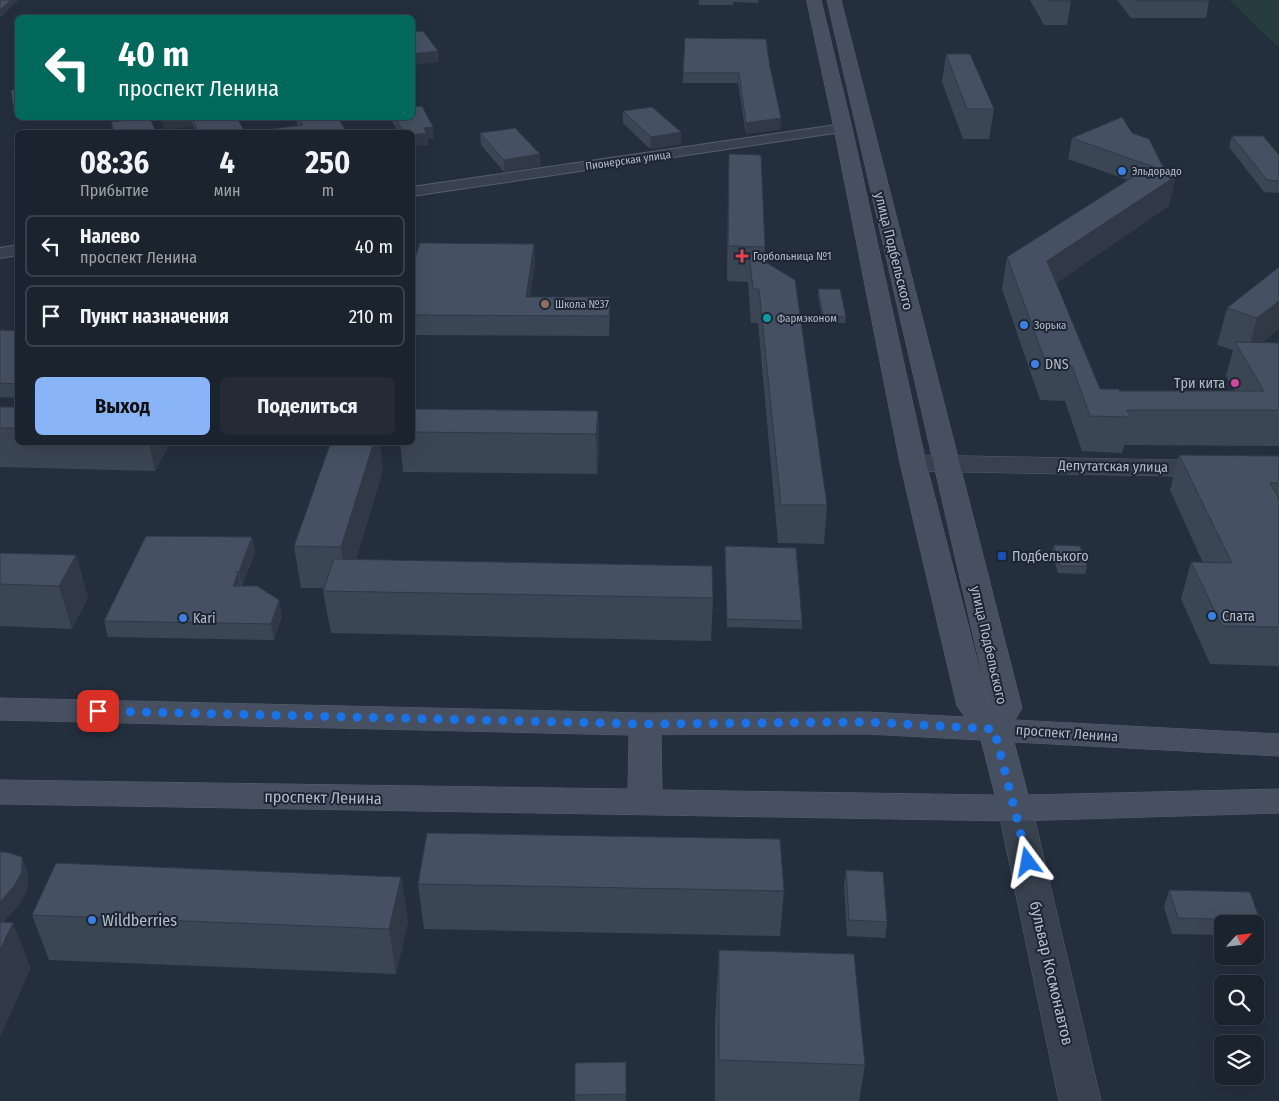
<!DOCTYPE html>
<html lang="ru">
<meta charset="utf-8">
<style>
:root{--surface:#1b232e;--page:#242b36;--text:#f1f3f6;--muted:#a0a4aa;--line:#39404a;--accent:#8ab4f8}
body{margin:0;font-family:"Fira Sans Condensed",sans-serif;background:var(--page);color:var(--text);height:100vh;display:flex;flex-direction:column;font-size:19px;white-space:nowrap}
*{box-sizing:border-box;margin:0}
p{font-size:16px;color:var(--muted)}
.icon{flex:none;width:28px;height:28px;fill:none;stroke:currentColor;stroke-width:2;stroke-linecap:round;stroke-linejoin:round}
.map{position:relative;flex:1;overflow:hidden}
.drawer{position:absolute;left:15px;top:130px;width:400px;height:315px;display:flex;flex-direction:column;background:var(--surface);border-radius:8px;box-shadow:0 5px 20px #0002,0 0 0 1px var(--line)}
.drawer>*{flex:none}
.banner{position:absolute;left:15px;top:15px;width:400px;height:105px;border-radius:8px;box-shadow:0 5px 20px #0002,0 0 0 1px var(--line);background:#00695c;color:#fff;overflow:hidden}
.needle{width:32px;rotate:63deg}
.controls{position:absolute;left:1214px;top:915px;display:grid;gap:10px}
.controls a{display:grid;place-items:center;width:50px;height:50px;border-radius:8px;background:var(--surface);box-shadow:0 5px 20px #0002,0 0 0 1px var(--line);font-size:25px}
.pin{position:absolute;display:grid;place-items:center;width:42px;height:42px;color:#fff;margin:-21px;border-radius:10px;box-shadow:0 2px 8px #0006}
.me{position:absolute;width:55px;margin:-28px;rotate:347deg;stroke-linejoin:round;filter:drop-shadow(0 0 4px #0008)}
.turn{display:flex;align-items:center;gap:18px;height:105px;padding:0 20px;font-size:22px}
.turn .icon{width:65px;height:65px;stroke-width:2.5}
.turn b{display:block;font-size:35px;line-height:42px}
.eta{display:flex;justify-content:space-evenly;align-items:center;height:85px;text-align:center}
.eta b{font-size:30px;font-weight:700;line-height:35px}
.action{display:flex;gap:10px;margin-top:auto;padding:10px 20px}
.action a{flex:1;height:58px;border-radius:8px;background:var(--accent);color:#111;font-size:20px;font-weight:700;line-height:58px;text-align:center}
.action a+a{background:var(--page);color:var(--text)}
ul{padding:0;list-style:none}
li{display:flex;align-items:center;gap:15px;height:62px;margin:0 10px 8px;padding:0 10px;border:2px solid var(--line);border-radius:8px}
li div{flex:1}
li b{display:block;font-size:19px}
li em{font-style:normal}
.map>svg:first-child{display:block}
</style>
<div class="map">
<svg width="1279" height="1101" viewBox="0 0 1279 1101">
<rect width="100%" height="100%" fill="#242f3e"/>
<path fill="#263c3f" d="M 1229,0 L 1279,0 L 1279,45 L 1276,45 Z"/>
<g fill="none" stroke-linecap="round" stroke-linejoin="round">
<g stroke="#565f6c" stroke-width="2">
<path id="minor" d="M 843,124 L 850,128 L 848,131 L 412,196 L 412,187 Z
M 18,245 L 18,255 L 0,258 L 0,248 Z"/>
</g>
<g stroke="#565f6c" stroke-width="1">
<path id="tertiary" d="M 913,455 L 1279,462 L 1279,478 L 913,471 L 904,468 L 900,463 L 904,458 Z
M 1015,795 L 1027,799 L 1032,808 L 1101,1101 L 1059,1101 L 998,808 L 1003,799 Z"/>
</g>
<g stroke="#565f6c" stroke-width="1">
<path id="secondary" d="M 807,0 L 821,0 L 852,128 L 926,463 L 988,702 L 989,704 L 827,0 L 841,0 L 1022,708 L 1015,720 L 1279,734 L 1279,756 L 1014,742 L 1028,795 L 1279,789 L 1279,813 L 1015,821 L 0,804 L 0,780 L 628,789 L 629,735 L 0,720 L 0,698 L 645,713 L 867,712 L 965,717 L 957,706 L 900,463 L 834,128 ZM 867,734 L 981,740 L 995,795 L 662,790 L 661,735 Z"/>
</g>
<use href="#minor" fill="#38414e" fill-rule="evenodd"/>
<use href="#tertiary" fill="#38414e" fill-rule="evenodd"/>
<use href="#secondary" fill="#465061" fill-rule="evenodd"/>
</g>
<path fill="#3b4654" d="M 699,0 L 758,0 L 758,3 L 733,2 L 733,5 L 699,5 Z
M 1030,0 L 1070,0 L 1071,1 L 1067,25 L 1044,25 Z
M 1117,0 L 1208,0 L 1209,1 L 1206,18 L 1131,18 Z
M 946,54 L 994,109 L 989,139 L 963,139 L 942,82 Z
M 770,67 L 781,118 L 780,129 L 746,134 L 738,83 L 683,83 L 683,73 Z
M 623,111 L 681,132 L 681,144 L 650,149 L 623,123 Z
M 161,118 L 237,118 L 245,132 L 195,132 L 193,126 L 165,130 Z
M 296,118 L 338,118 L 297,126 Z
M 390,118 L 412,118 L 434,138 L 428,139 L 428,145 L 412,132 L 398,132 Z
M 480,133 L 541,166 L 504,172 L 481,145 Z
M 1132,133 L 1165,171 L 1165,173 L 1169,206 L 1056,283 L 1100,389 L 1119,391 L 1235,391 L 1226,376 L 1233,350 L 1217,345 L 1227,308 L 1279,267 L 1263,342 L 1279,343 L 1279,446 L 1124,445 L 1122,453 L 1082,451 L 1065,401 L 1040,400 L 1002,289 L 1007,257 L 1128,180 L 1068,159 L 1072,138 Z
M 1232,136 L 1279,155 L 1279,193 L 1264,192 L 1229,147 Z
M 729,154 L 765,247 L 764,261 L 827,505 L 824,544 L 778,543 L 758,323 L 751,323 L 748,282 L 727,281 L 728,187 Z
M 534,244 L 535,263 L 530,297 L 610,297 L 610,317 L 609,336 L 412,335 L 412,267 Z
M 818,289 L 846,317 L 845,323 L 823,323 L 818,296 Z
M 0,330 L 18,331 L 18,398 L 0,397 Z
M 0,407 L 18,407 L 18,442 L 165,442 L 167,449 L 155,471 L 0,467 Z
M 412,409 L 598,411 L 599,450 L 597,474 L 403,472 L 400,442 L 412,442 Z
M 1179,455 L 1279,483 L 1279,666 L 1210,664 L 1181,599 L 1191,562 L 1203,563 L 1170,490 Z
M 383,470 L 356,559 L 713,598 L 711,641 L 331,633 L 323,591 L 324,588 L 301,588 L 294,546 Z
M 252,537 L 255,553 L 242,586 L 279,600 L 282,616 L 274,640 L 108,637 L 104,621 Z
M 1054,545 L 1087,566 L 1085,574 L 1058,573 L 1052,553 Z
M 725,546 L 802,621 L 802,629 L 727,627 Z
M 0,553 L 76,555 L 88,598 L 72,629 L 0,626 Z
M 846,870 L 887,922 L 885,938 L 847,936 L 844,886 Z
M 401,877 L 408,922 L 396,974 L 49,960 L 32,915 Z
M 418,884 L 784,891 L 780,936 L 424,929 Z
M 1169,890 L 1260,920 L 1255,933 L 1255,924 L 1222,924 L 1222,935 L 1172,934 L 1164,907 Z
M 719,950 L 865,1065 L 859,1101 L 715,1101 L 715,1022 Z
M 626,1062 L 626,1101 L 575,1101 L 575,1095 Z"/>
<path fill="#303945" d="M 11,0 L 19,0 L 0,18 L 0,10 Z
M 438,51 L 439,62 L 414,65 L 413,54 Z
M 18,112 L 18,118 L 22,118 L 16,118 L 14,113 Z
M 162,118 L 191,118 L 193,126 L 165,130 Z
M 781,118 L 780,129 L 746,134 L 746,123 Z
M 433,127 L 434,138 L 428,139 L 428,145 L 412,147 L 412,135 L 424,128 Z
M 681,132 L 681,144 L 650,149 L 651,137 Z
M 540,154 L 541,166 L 504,172 L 504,160 Z
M 1176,176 L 1169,206 L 1042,293 L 1047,261 Z
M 534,244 L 535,263 L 527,317 L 526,297 Z
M 610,297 L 610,317 L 609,336 L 609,316 Z
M 1279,301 L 1279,329 L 1247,355 L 1257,318 Z
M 598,411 L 599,450 L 597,474 L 596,434 Z
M 149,442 L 165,442 L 167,449 L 155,471 Z
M 374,442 L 380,442 L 383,470 L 347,589 L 341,547 Z
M 252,537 L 255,553 L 242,587 L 239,572 Z
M 76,555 L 88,598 L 72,629 L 59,586 Z
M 238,573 L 241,589 L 233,586 Z
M 279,600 L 282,616 L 274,640 L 271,624 Z
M 22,857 L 28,873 L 28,888 L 21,903 L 0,926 L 0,902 Z
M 401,877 L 408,922 L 396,974 L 389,929 Z
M 13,923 L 31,968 L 0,1038 L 0,950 Z"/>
<path fill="#455162" stroke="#303945" d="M 0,0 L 11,0 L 0,10 Z
M 1047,0 L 1070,0 L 1071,1 L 1048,1 Z
M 1134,0 L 1208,0 L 1209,1 L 1135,1 Z
M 423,31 L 438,51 L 413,54 L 412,32 Z
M 685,38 L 766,39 L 770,67 L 781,118 L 746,123 L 739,73 L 683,73 Z
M 946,54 L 970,54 L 994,109 L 967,109 Z
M 18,89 L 18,112 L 14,113 L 11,90 Z
M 422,106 L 433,127 L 424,128 L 427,133 L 412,135 L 412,132 L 404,132 L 395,118 L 412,118 L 412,107 Z
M 652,107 L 681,132 L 651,137 L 623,111 Z
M 1122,117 L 1132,133 L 1149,139 L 1165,171 L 1072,138 Z
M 147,118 L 150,118 L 156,132 L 114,132 L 111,122 Z
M 192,118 L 237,118 L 245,132 L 198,132 Z
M 298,118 L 338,118 L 347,132 L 246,132 L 303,125 Z
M 515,128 L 540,154 L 504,160 L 480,133 Z
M 1232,136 L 1263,136 L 1279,155 L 1279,181 L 1267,180 Z
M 729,154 L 761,155 L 765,247 L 728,246 Z
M 1147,168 L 1176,176 L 1047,261 L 1100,389 L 1119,389 L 1119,391 L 1264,391 L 1235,342 L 1279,343 L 1279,410 L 1127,410 L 1130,417 L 1090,416 L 1072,366 L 1047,366 L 1007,257 Z
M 420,243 L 534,244 L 526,297 L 610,297 L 609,316 L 412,315 L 412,267 Z
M 749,252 L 795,280 L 827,505 L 781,505 L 759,289 L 753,289 Z
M 1279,267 L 1279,301 L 1257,318 L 1227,308 Z
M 818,289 L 840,289 L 846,317 L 823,316 Z
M 0,330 L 18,331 L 18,384 L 0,383 Z
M 0,407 L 18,407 L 18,428 L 0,428 Z
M 412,409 L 598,411 L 596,434 L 412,432 Z
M 331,442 L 374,442 L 341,547 L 294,546 Z
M 1179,455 L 1279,456 L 1279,483 L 1270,483 L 1279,499 L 1279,627 L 1222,626 L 1191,562 L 1232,563 Z
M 146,536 L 252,537 L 239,572 L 236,572 L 238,573 L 233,586 L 257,586 L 279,600 L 271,624 L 104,621 Z
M 1054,545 L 1080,546 L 1087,566 L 1060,566 Z
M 725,546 L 796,548 L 802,621 L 727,619 Z
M 0,553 L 76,555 L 59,586 L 0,584 Z
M 334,559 L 712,566 L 713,598 L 323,591 Z
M 427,833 L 780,839 L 784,891 L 418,884 Z
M 0,852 L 6,852 L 22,857 L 22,872 L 14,886 L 0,902 Z
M 56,863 L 401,877 L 389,929 L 32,915 Z
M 846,870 L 883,872 L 887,922 L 849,920 Z
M 1169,890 L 1250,892 L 1260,920 L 1178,918 Z
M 0,922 L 13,923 L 0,950 Z
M 719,950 L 854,954 L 865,1065 L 719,1060 Z
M 626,1062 L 626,1094 L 575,1095 L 575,1063 Z"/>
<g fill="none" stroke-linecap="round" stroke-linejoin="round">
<path stroke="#1a73e8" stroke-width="9" stroke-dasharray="0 16.2" d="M 98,711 L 645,724 L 867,722 L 994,729 L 1028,862"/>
</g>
<g fill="#3f7fe0" stroke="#1d2633" stroke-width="2">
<circle cx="1122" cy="171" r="5"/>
<circle cx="1024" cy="325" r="5"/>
<circle cx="1035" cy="364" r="5"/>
<circle cx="1212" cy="616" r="5"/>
<circle cx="183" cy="618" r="5"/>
<circle cx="92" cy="920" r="5"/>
</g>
<path fill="#e0444e" stroke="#1d2633" stroke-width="2" d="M739.5 248.5h5v5h5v5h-5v5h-5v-5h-5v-5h5z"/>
<circle fill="#8d6e63" stroke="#1d2633" stroke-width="2" cx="545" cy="304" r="5"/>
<circle fill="#0f9aa8" stroke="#1d2633" stroke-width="2" cx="767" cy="318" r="5"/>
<circle fill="#d1479c" stroke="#1d2633" stroke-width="2" cx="1235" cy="383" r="5"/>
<rect fill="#1a4fb4" stroke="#1d2633" stroke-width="2" x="997" y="551" width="10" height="10" rx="2.5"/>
<g text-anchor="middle" stroke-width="4" stroke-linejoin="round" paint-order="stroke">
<g font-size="11" fill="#b4bcc9" stroke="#1d2633">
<text transform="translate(628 160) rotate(-8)" y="4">Пионерская улица</text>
</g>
<g font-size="11" fill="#b4bcc9" stroke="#1d2633" text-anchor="start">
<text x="1132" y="175">Эльдорадо</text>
<text x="753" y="260">Горбольница №1</text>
<text x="555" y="308">Школа №37</text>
<text x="777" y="322">Фармэконом</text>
<text x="1034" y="329">Зорька</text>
</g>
<g font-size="14" fill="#b4bcc9" stroke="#1d2633">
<text transform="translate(894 251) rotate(76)" y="5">улица Подбельского</text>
<text transform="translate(1113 466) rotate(1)" y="5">Депутатская улица</text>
<text transform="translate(989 645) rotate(77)" y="5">улица Подбельского</text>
<text transform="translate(1067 733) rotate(4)" y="5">проспект Ленина</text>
</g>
<g font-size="14" fill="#b4bcc9" stroke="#1d2633" text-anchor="start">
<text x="1045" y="369">DNS</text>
<text x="1225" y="388" text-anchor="end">Три кита</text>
<text x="1012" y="561">Подбелького</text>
<text x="1222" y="621">Слата</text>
<text x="193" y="623">Kari</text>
</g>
<g font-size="16" fill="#b4bcc9" stroke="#1d2633">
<text transform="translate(323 797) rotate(1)" y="6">проспект Ленина</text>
<text transform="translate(1052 973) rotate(77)" y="6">бульвар Космонавтов</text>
</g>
<g font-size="16" fill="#b4bcc9" stroke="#1d2633" text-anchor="start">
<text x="102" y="926">Wildberries</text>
</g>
</g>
</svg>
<div class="controls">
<a><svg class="needle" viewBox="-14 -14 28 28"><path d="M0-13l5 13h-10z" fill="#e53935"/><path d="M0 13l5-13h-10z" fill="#a0a4aa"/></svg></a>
<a><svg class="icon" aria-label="search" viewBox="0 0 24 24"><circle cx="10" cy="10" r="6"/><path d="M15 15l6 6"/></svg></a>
<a><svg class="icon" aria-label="layers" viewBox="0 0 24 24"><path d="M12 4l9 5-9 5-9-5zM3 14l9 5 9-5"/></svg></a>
</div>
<div class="pin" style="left:98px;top:711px;background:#d93025"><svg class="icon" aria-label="arrive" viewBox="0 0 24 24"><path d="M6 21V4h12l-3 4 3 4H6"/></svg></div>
<svg class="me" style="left:1028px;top:862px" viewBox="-20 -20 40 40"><path d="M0-17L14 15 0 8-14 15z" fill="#1a73e8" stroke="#fff" stroke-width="4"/></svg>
<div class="banner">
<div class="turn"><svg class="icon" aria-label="left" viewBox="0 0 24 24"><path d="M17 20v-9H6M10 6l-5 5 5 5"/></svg><div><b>40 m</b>проспект Ленина</div></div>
</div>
<section class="drawer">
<div class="eta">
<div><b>08:36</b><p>Прибытие</p></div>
<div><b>4</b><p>мин</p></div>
<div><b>250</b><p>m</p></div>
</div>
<ul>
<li><svg class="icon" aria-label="left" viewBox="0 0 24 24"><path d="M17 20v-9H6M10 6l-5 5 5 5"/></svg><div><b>Налево</b><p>проспект Ленина</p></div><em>40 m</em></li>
<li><svg class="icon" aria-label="arrive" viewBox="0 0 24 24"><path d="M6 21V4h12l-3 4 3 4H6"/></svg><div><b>Пункт назначения</b></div><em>210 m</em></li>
</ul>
<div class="action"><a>Выход</a><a>Поделиться</a></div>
</section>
</div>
